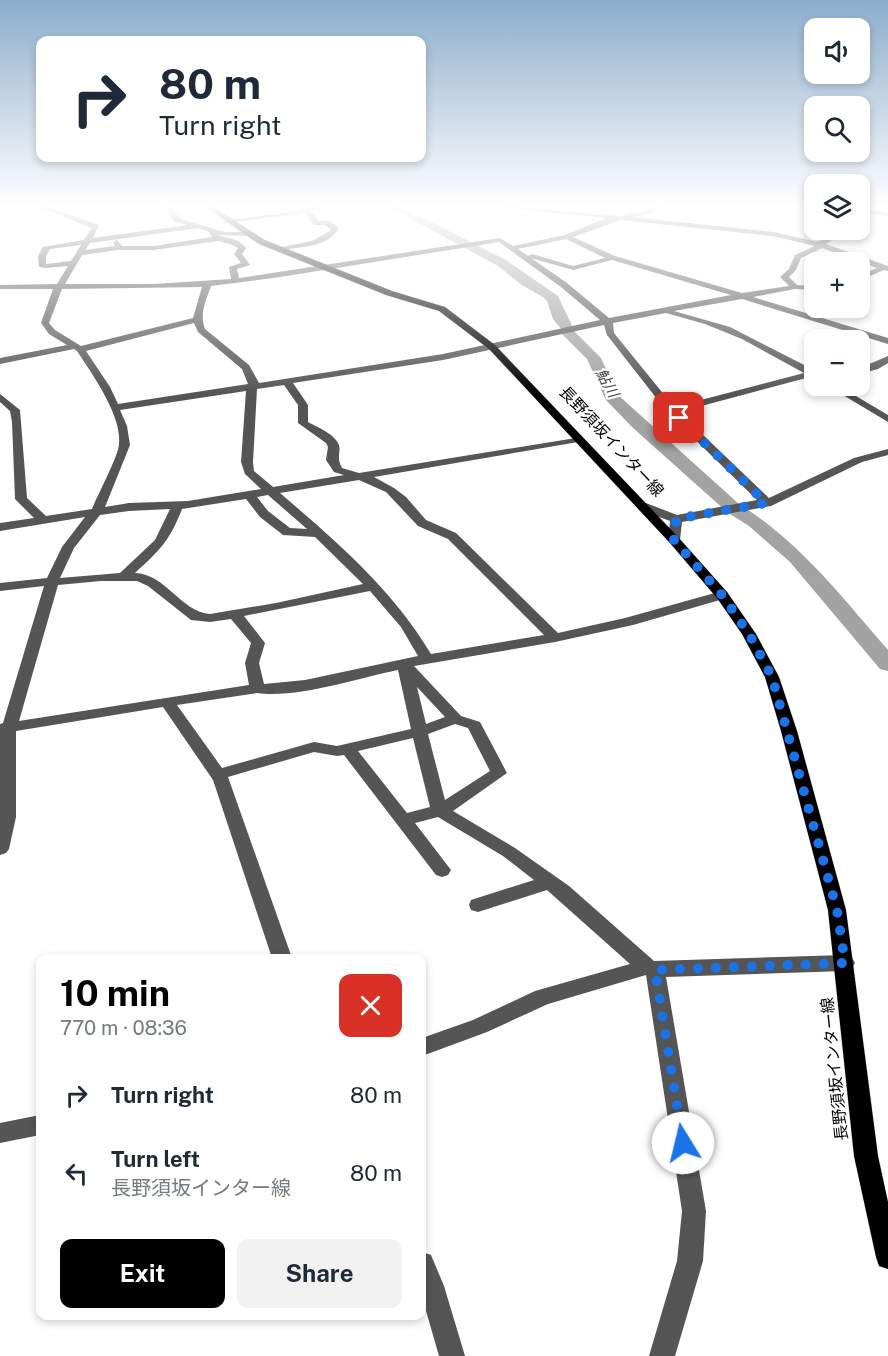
<!DOCTYPE html>
<meta charset="utf-8">
<style>
:root{--surface:#fff;--page:#f2f2f3;--text:#1f2937;--muted:#747a83;--accent:#000}
body{margin:0;font-family:"Public Sans","Noto Sans JP",sans-serif;background:var(--page);color:var(--text);height:100vh;display:flex;flex-direction:column;font-size:22px;white-space:nowrap}
*{box-sizing:border-box;margin:0}
p{font-size:20px;color:var(--muted)}
.icon{flex:none;width:33px;height:33px;fill:none;stroke:currentColor;stroke-width:2;stroke-linecap:round;stroke-linejoin:round}
.map{position:relative;flex:1;overflow:hidden}
.sheet{position:absolute;left:36px;top:954px;width:390px;height:366px;display:flex;flex-direction:column;background:var(--surface);border-radius:12px;box-shadow:0 3px 9px #0003}
.sheet>*{flex:none}
.hud{position:absolute;left:36px;top:36px;width:390px;height:126px;border-radius:12px;box-shadow:0 3px 9px #0003;background:#fff;color:var(--text);overflow:hidden}
.buttons{position:absolute;left:804px;top:18px;display:grid;gap:12px}
.buttons a{display:grid;place-items:center;width:66px;height:66px;border-radius:12px;background:var(--surface);box-shadow:0 3px 9px #0003;font-size:30px}
.pin{position:absolute;display:grid;place-items:center;width:51px;height:51px;color:#fff;margin:-26px;border-radius:12px;box-shadow:0 3px 9px #0006}
.me{position:absolute;width:66px;margin:-33px;rotate:351deg;stroke-linejoin:round;filter:drop-shadow(0 0 4px #0008)}
.turn{display:flex;align-items:center;gap:21px;height:126px;padding:0 24px;font-size:27px}
.turn .icon{width:78px;height:78px;stroke-width:2.5}
.turn b{display:block;font-size:42px;line-height:51px}
.round{display:grid;place-items:center;flex:none;width:63px;height:63px;border-radius:12px;background:var(--page)}
.headline{display:flex;align-items:center;justify-content:space-between;height:102px;padding:0 24px}
h1{font-size:36px;font-weight:700;line-height:45px;color:var(--accent)}
.primary-button{display:flex;gap:12px;margin-top:auto;padding:12px 24px}
.primary-button a{flex:1;height:69px;border-radius:12px;background:var(--accent);color:#fff;font-size:24px;font-weight:700;line-height:69px;text-align:center}
.primary-button a+a{background:var(--page);color:var(--text)}
ul{padding:0;list-style:none}
li{display:flex;align-items:center;gap:18px;height:78px;padding:0 24px}
li div{flex:1}
li b{display:block;font-size:22px}
li em{font-style:normal}
.map>svg:first-child{display:block}
</style>
<div class="map">
<svg width="888" height="1356" viewBox="0 0 888 1356">
<rect width="100%" height="100%" fill="#fff"/>
<g fill="none" stroke-linecap="round" stroke-linejoin="round">
<path fill="#a3a3a3" fill-rule="evenodd" d="M 386,205 L 398,205 L 506,260 L 558,296 L 575,332 L 601,358 L 618,395 L 739,504 C 800,542 842,597 888,650 L 888,671 L 880,669 L 790,562 L 749,526 L 727,512 L 632,427 L 606,400 L 587,359 L 561,333 L 562,330 L 553,319 L 547,301 L 543,297 L 522,285 L 498,266 Z"/>
<g stroke="#dbdbdb" stroke-width="1">
<path id="major" d="M 203,205 L 210,205 L 265,240 L 392,291 L 445,307 L 495,345 L 678,537 L 727,592 L 756,634 L 779,677 L 797,731 L 846,910 L 878,1156 L 888,1202 L 888,1269 L 879,1266 L 876,1257 L 854,1156 L 828,910 L 781,731 L 765,677 L 742,634 L 717,598 L 670,543 L 489,349 L 439,311 L 386,295 L 259,244 Z"/>
</g>
<path fill="#555" fill-rule="evenodd" d="M 33,205 L 42,205 L 99,225 L 93,238 L 188,225 L 173,221 L 169,212 L 161,205 C 171,205 174,209 179,218 L 224,232 L 250,232 L 247,236 L 218,235 L 239,241 L 246,248 L 242,254 L 250,265 L 237,269 L 239,278 L 500,238 L 513,246 L 565,235 L 606,218 L 499,207 L 496,205 L 620,216 L 648,210 L 657,205 L 665,205 L 652,213 L 634,217 L 773,232 L 818,242 L 824,239 L 825,230 L 831,230 L 832,240 L 826,244 L 888,266 L 888,271 L 884,270 L 860,280 L 860,275 L 877,268 L 822,248 L 801,258 L 796,270 L 789,277 L 797,285 L 814,286 L 814,290 L 795,289 L 753,297 L 888,338 L 888,344 L 742,299 L 674,311 L 730,327 L 814,370 L 814,378 L 810,377 L 679,412 L 769,498 L 854,458 L 888,449 L 888,455 L 862,462 L 771,506 L 682,522 L 680,540 L 674,544 L 668,540 L 670,521 L 638,509 L 638,503 L 646,503 L 677,515 L 757,500 L 668,413 L 607,335 L 604,325 L 443,360 L 293,383 L 308,405 L 308,422 C 317,427 335,434 339,445 C 341,454 336,457 342,468 L 359,473 L 582,437 L 582,441 L 578,442 L 374,477 L 394,488 L 406,497 L 426,520 L 456,533 L 558,633 L 625,618 L 722,591 L 729,595 L 727,598 L 633,625 L 555,642 L 414,666 L 461,716 L 480,722 L 507,773 L 453,811 L 515,848 L 569,886 L 654,961 L 845,955 L 852,958 L 855,963 L 852,968 L 845,971 L 666,977 L 706,1211 L 703,1261 L 675,1356 L 649,1356 L 677,1261 L 682,1211 L 646,975 L 548,1004 L 487,1032 L 422,1056 L 422,1038 L 473,1020 L 535,991 L 630,964 L 547,890 L 478,912 L 471,910 L 469,905 L 471,900 L 534,880 L 503,856 L 438,817 L 415,823 L 451,870 L 448,875 L 442,877 L 436,875 L 344,755 L 337,756 L 314,752 L 228,777 L 292,958 L 272,958 L 213,780 L 163,707 L 16,731 L 16,817 L 9,849 L 6,853 L 0,855 L 0,724 L 3,723 L 44,586 L 0,591 L 0,583 L 47,578 L 62,547 L 85,517 L 0,531 L 0,523 L 34,518 L 15,499 L 12,422 L 10,411 L 0,402 L 0,394 L 20,410 L 27,498 L 46,516 L 92,509 C 97,496 119,455 119,444 C 122,415 92,374 77,351 L 74,349 L 0,364 L 0,358 L 67,345 L 49,334 L 41,323 L 53,289 L 0,289 L 0,285 L 57,284 L 68,266 L 45,268 L 39,267 L 38,256 L 43,247 L 84,240 L 92,228 ZM 620,220 L 773,236 L 815,246 L 795,255 L 789,269 L 780,277 L 789,286 L 742,293 L 615,256 L 573,237 ZM 198,228 L 209,232 L 212,237 L 154,246 L 122,246 L 117,240 L 113,242 L 115,246 L 85,250 L 90,243 ZM 566,239 L 605,258 L 573,266 L 532,254 L 528,256 L 518,249 ZM 218,241 L 233,245 L 238,248 L 234,254 L 241,263 L 229,267 L 231,279 L 154,284 L 65,284 L 82,255 L 118,250 L 154,250 ZM 499,242 L 561,287 L 600,320 L 443,354 L 259,383 L 249,365 L 205,329 C 199,314 206,300 211,286 L 280,277 ZM 81,245 L 71,261 L 46,264 L 46,256 L 50,249 ZM 531,258 L 573,270 L 612,260 L 731,295 L 609,318 L 567,283 ZM 202,287 L 193,318 L 81,346 L 55,330 L 49,323 L 62,289 ZM 666,313 L 705,324 L 742,339 L 804,373 L 674,407 L 614,333 L 613,323 ZM 194,323 L 198,332 L 242,369 L 248,384 L 118,404 L 110,387 L 86,351 ZM 284,385 L 298,405 L 298,423 L 326,443 L 328,447 L 326,460 L 334,472 L 344,475 L 273,487 L 254,471 L 253,462 L 257,389 ZM 246,391 L 241,462 L 245,474 L 261,489 L 188,501 L 129,503 L 105,507 L 130,445 L 127,426 L 120,410 ZM 359,480 L 386,492 L 418,526 L 448,539 L 544,635 L 431,654 C 393,590 336,541 280,493 ZM 268,495 L 307,529 L 290,528 L 268,511 L 257,497 ZM 246,499 L 260,517 L 283,535 L 315,537 L 363,584 L 276,603 L 210,614 C 181,612 166,574 135,573 C 160,550 169,542 182,509 ZM 170,509 L 155,540 L 120,573 L 60,578 L 74,548 L 100,515 L 129,511 ZM 101,581 L 137,581 L 148,586 L 191,620 L 210,622 L 231,619 L 251,643 L 245,663 L 249,685 L 19,721 L 58,585 ZM 370,591 L 401,627 L 418,656 L 305,680 L 264,684 L 259,663 L 265,643 L 244,616 ZM 398,670 L 411,729 L 337,746 L 314,742 L 222,768 L 177,705 L 257,693 C 296,699 358,678 398,670 ZM 417,687 L 445,717 L 426,724 ZM 455,724 L 468,728 L 490,771 L 445,800 L 428,734 ZM 413,738 L 430,807 L 407,813 L 358,751 Z
M 315,205 L 324,205 L 311,211 L 319,221 L 330,221 L 339,228 C 329,247 300,247 281,250 L 277,248 L 312,241 L 330,231 L 331,229 L 325,225 L 314,225 L 305,213 L 227,223 L 223,221 L 297,211 Z
M 794,205 L 814,205 L 814,208 Z
M 860,209 L 888,212 L 888,216 L 860,213 Z
M 888,356 L 888,363 L 878,369 L 860,374 L 860,368 Z
M 828,386 L 839,386 L 888,415 L 888,422 Z
M 40,1115 L 40,1135 L 0,1143 L 0,1123 Z
M 422,1252 L 431,1255 L 444,1286 L 465,1356 L 439,1356 L 422,1297 Z"/>
<use href="#major" fill="#000" fill-rule="evenodd"/>
</g>
<linearGradient id="sky" x2="0" y2="1"><stop stop-color="#8cadcc"/><stop offset="0.52" stop-color="#fff"/><stop offset="1" stop-color="#fff" stop-opacity="0"/></linearGradient>
<rect width="888" height="395" fill="url(#sky)"/>
<g fill="none" stroke-linecap="round" stroke-linejoin="round">
<path stroke="#1a73e8" stroke-width="10" stroke-dasharray="0 18" d="M 679,418 L 766,503 L 676,519 L 674,540 L 722,595 L 749,634 L 772,677 L 837,910 L 845,963 L 655,970 L 683,1143"/>
</g>
<g text-anchor="middle" stroke-width="4.5" stroke-linejoin="round" paint-order="stroke">
<g font-size="15" font-style="italic" fill="#444" stroke="#fff">
<text transform="translate(607 383) rotate(61)" y="5">鮎川</text>
</g>
<g font-size="16" fill="#000" stroke="#fff">
<text transform="translate(612 441) rotate(47)" y="6">長野須坂インター線</text>
<text transform="translate(834 1069) rotate(-96)" y="6">長野須坂インター線</text>
</g>
</g>
</svg>
<div class="buttons">
<a><svg class="icon" aria-label="sound" viewBox="0 0 24 24"><path d="M4 9h4l5-4v14l-5-4H4zM17 9q2 3 0 6"/></svg></a>
<a><svg class="icon" aria-label="search" viewBox="0 0 24 24"><circle cx="10" cy="10" r="6"/><path d="M15 15l6 6"/></svg></a>
<a><svg class="icon" aria-label="layers" viewBox="0 0 24 24"><path d="M12 4l9 5-9 5-9-5zM3 14l9 5 9-5"/></svg></a>
<a>+</a>
<a>−</a>
</div>
<div class="pin" style="left:679px;top:418px;background:#d93025"><svg class="icon" aria-label="arrive" viewBox="0 0 24 24"><path d="M6 21V4h12l-3 4 3 4H6"/></svg></div>
<svg class="me" style="left:683px;top:1143px" viewBox="-20 -20 40 40"><circle r="19" fill="#fff"/><path d="M0-13L10 11 0 6-10 11z" fill="#1a73e8"/></svg>
<div class="hud">
<div class="turn"><svg class="icon" aria-label="right" viewBox="0 0 24 24"><path d="M7 20v-9h11M14 6l5 5-5 5"/></svg><div><b>80 m</b>Turn right</div></div>
</div>
<section class="sheet">
<div class="headline"><div><h1>10 min</h1><p>770 m · 08:36</p></div><a class="round" style="background:#d93025;color:#fff"><svg class="icon" aria-label="close" viewBox="0 0 24 24"><path d="M6 6l12 12M18 6L6 18"/></svg></a></div>
<ul>
<li><svg class="icon" aria-label="right" viewBox="0 0 24 24"><path d="M7 20v-9h11M14 6l5 5-5 5"/></svg><div><b>Turn right</b></div><em>80 m</em></li>
<li><svg class="icon" aria-label="left" viewBox="0 0 24 24"><path d="M17 20v-9H6M10 6l-5 5 5 5"/></svg><div><b>Turn left</b><p>長野須坂インター線</p></div><em>80 m</em></li>
</ul>
<div class="primary-button"><a>Exit</a><a>Share</a></div>
</section>
</div>
